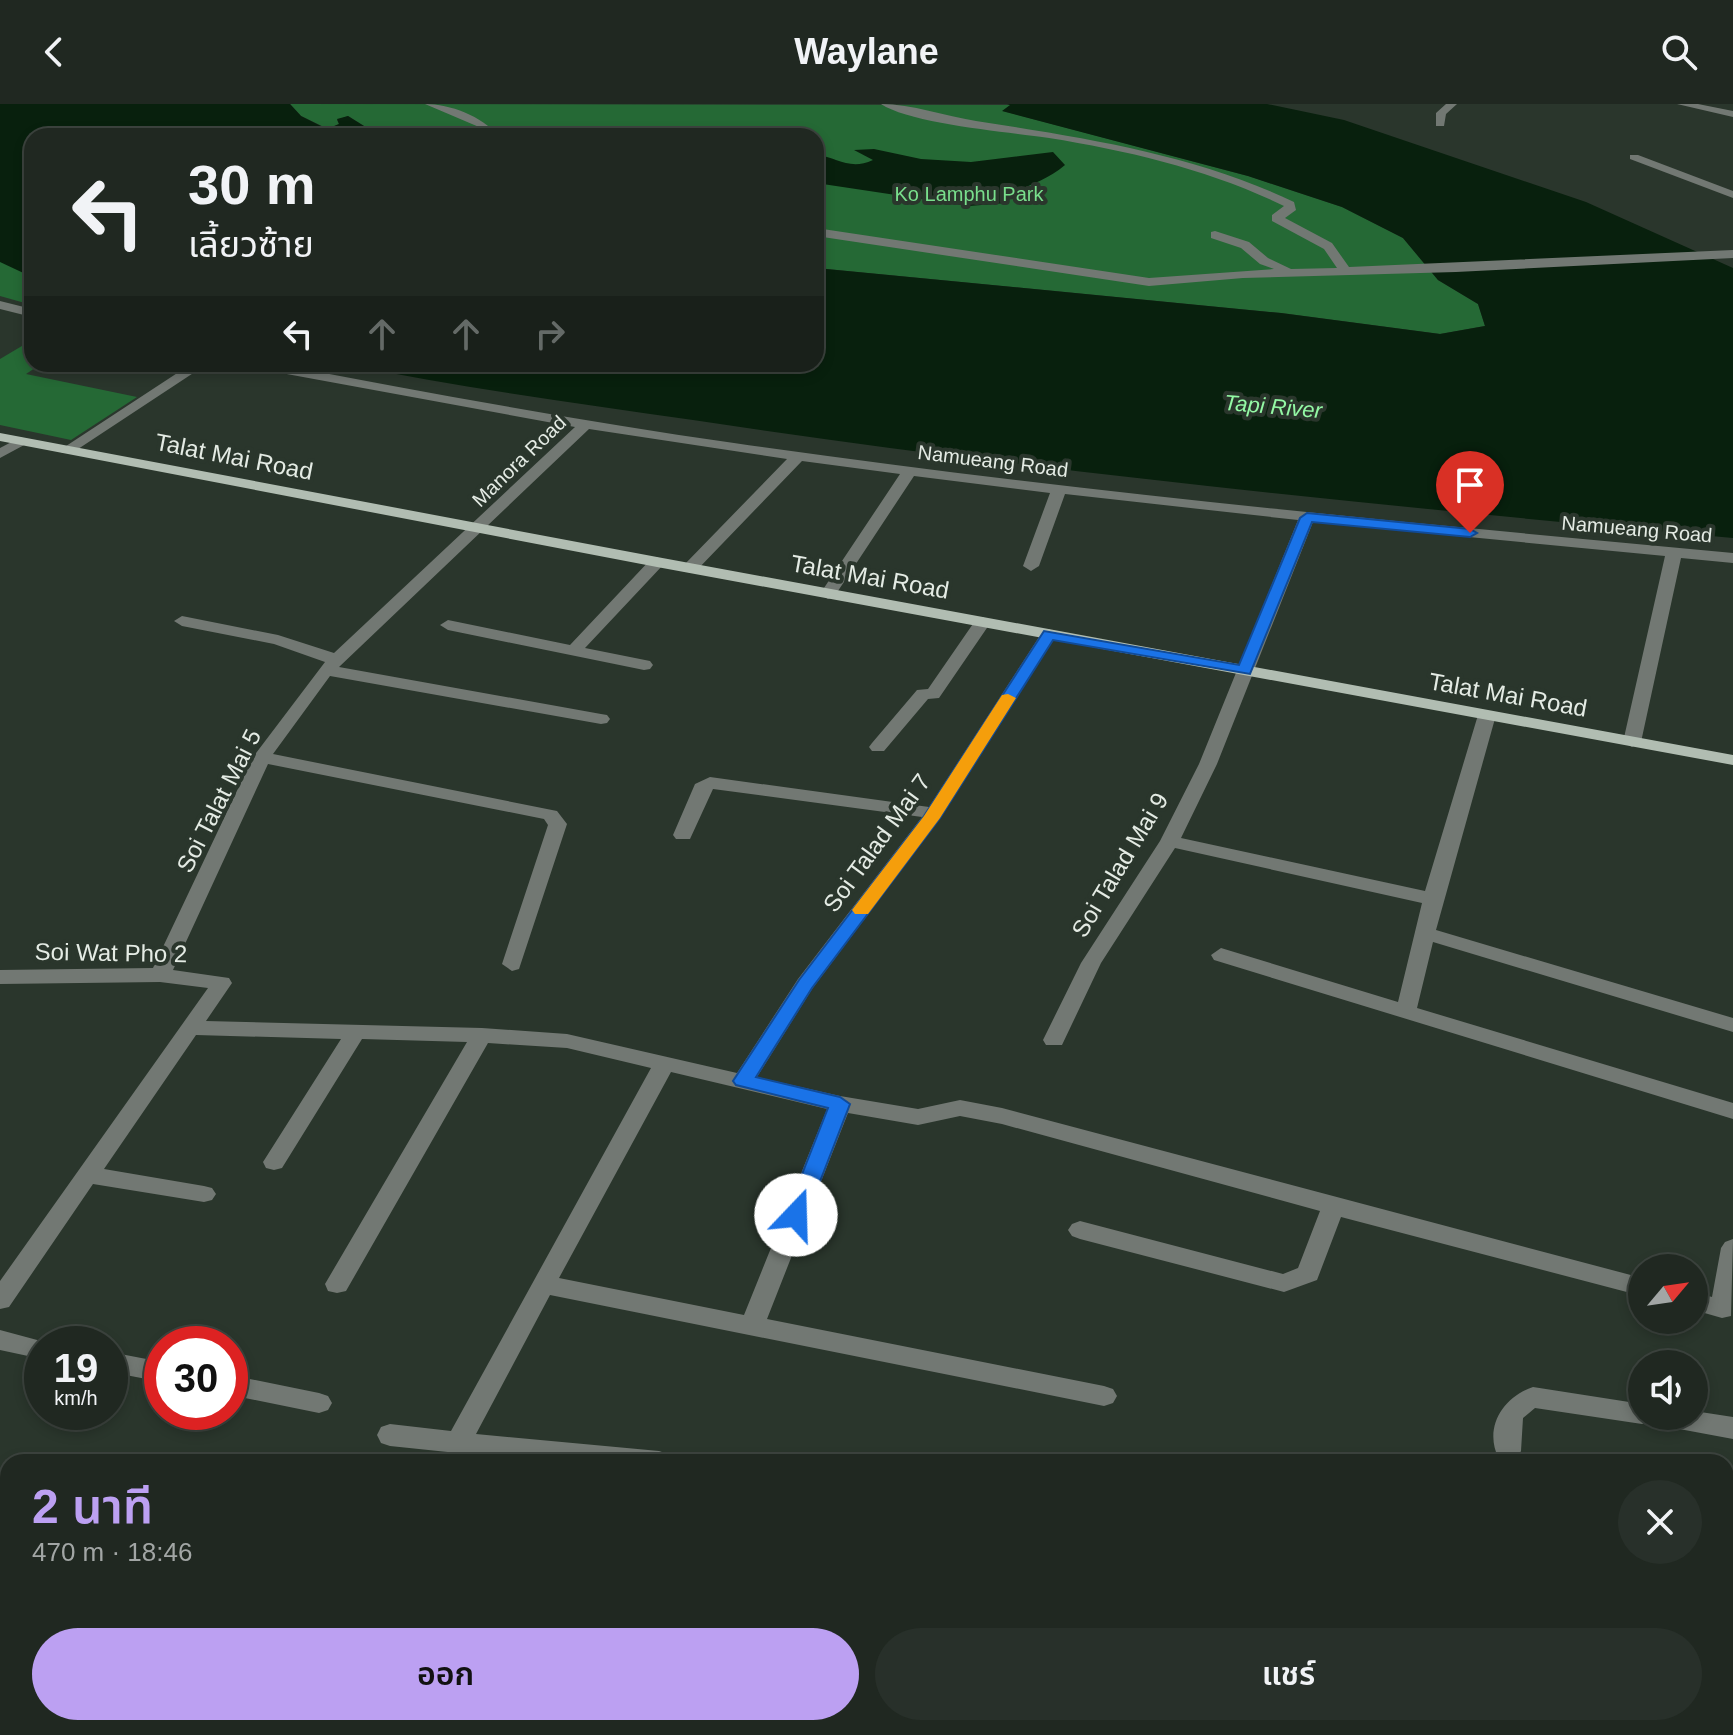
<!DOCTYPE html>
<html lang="th">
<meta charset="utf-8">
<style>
:root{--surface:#202821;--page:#28302a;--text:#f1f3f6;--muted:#a2a6a5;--line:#3d443f;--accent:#bca0f2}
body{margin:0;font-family:Helvetica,"Noto Sans Thai",sans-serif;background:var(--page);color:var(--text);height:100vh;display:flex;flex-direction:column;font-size:30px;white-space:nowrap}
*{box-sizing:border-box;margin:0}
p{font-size:26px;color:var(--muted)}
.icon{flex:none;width:44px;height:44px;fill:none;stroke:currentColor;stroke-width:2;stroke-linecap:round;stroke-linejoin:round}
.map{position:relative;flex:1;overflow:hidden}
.panel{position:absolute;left:0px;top:1350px;width:1734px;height:282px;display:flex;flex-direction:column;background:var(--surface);border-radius:24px 24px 0 0;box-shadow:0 4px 12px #0003,0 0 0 2px var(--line)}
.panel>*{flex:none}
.guide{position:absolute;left:24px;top:24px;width:800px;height:244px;border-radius:24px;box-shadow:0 4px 12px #0003,0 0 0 2px var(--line);background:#202821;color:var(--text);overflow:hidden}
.needle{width:52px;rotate:61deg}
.buttons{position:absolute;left:1628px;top:1150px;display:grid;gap:16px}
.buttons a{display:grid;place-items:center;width:80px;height:80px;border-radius:50%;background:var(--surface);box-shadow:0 4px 12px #0003,0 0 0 2px var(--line);font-size:40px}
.speed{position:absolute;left:24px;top:1222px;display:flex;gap:16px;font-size:40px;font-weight:700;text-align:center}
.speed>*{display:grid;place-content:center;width:104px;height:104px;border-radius:50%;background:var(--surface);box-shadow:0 4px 12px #0003,0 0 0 2px var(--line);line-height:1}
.speed small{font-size:20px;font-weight:400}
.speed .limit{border:12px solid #d22;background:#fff;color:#111}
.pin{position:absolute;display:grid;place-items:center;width:68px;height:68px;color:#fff;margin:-82px -34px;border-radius:50% 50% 50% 0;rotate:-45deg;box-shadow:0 0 8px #0007}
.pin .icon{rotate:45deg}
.me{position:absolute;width:88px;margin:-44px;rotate:21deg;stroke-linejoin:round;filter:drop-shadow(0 0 6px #0008)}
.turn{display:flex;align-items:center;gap:28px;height:168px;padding:0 32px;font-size:36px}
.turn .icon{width:104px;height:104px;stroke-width:2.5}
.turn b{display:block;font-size:56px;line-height:68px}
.lanes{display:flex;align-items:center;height:76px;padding:0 32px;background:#0003;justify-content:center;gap:40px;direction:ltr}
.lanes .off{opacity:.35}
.round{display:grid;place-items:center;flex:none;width:84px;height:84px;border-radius:42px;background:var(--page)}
.overview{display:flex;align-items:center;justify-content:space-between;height:136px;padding:0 32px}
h1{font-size:48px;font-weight:600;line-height:60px;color:var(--accent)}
.action{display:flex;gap:16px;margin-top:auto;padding:16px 32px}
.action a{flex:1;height:92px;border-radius:48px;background:var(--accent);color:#111;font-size:32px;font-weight:600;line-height:92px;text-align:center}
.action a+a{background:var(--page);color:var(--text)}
header{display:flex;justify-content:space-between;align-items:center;height:104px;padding:0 32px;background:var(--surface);font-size:36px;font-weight:600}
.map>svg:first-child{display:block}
</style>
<header><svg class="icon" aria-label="back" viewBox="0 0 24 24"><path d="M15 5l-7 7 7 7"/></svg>Waylane<svg class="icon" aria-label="search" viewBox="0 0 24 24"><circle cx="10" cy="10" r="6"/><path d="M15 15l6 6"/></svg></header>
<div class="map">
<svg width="1733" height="1631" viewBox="0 0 1733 1631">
<rect width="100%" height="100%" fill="#2a362c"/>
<path fill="#256935" d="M 290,0 L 1011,1 L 1003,7 L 1248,72 L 1342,103 L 1403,134 L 1438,176 L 1478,200 L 1485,222 L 1440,230 L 1281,209 L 816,164 L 816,32 L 380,32 L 348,12 L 337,16 L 339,20 L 328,25 L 301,12 Z
M 0,146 L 32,159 L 32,201 L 0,192 Z
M 32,236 L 32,260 L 41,260 L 26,270 L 137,293 L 71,336 L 0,321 L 0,255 Z"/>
<path fill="#08200d" d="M 0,0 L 290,0 L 301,12 L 327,25 L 339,20 L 337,15 L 348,12 L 380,32 L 32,32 L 32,173 L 0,158 Z
M 1007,0 L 1267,0 L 1344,16 L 1586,98 L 1733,164 L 1733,434 C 1385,402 1038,368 693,316 C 577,299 461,284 346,260 L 816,260 L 816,164 L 1281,209 L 1440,230 L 1485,222 L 1478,200 L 1438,176 L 1403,134 L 1342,103 L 1248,72 L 1002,7 L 1010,1 Z
M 874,45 L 921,55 L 971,58 L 1053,48 L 1065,61 C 1046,78 1025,80 1006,95 L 1006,99 L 969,102 L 816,79 L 816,51 C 838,53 849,67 873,56 L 854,46 Z"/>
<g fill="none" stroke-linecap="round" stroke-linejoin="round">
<path fill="#727873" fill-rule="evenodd" d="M 425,0 C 450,0 482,12 498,32 L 487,32 L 479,23 Z
M 881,0 C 912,0 945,12 976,17 C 1085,34 1193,50 1294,98 L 1296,106 L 1285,114 L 1332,139 L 1349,163 L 1733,146 L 1733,154 L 1456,168 L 1243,174 L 1149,182 L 816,132 L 816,124 L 1149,174 L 1274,165 L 1260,160 L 1241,144 L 1211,134 L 1211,128 L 1215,127 L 1249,138 L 1268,154 L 1291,165 L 1337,164 L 1324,145 L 1272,117 L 1272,111 L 1284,102 C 1210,66 1130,47 1049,34 C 1009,28 911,20 881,0 Z
M 1446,0 L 1457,0 L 1446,10 L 1444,22 L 1436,22 L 1436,9 Z
M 1677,0 L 1698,0 L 1733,7 L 1733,13 Z
M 634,24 L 660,32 L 603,32 L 604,30 Z
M 1630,51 L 1638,51 L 1733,87 L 1733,94 L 1630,55 Z
M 0,197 L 32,205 L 32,213 L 0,205 Z
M 191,260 L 207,260 L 72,349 L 62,349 L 60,346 Z
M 247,260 L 276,260 C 429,289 580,317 734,339 C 1065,387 1400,418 1733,449 L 1733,459 L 1681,454 L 1641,638 L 1632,643 L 1623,638 L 1665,452 L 1313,418 L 1217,660 L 1181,734 L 1425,787 L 1478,611 L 1481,607 L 1493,607 L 1496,611 L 1436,826 L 1733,914 L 1733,928 L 1433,838 L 1417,904 L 1733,999 L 1733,1015 L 1214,856 L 1211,851 L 1221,844 L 1398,898 L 1422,799 L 1175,744 L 1101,859 L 1062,941 L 1046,941 L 1043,936 L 1081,859 L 1160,737 L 1199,660 L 1298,416 L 1065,390 L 1039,462 L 1031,467 L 1023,462 L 1050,389 L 914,372 L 834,493 L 828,495 L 820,490 L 900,370 L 802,357 L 696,467 L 690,469 L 682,464 L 684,461 L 787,355 L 589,325 L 339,563 L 601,610 L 607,611 L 610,615 L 607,619 L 601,620 L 330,572 L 273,650 L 557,707 L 567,720 L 519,865 L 512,867 L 502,860 L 548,721 L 544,715 L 268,660 L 173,866 L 229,874 L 232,879 L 206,917 L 482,924 L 567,930 L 737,969 L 798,875 L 922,713 L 713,685 L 690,735 L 676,735 L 673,731 L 695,680 L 710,673 L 929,703 L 1041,530 L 1049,525 L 1057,530 L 940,714 L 812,885 L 757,973 L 840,992 L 918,1005 L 960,996 L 1002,1004 L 1642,1174 L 1642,1192 L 1341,1113 L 1317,1176 L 1284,1188 L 1080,1135 L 1072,1132 L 1068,1126 L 1072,1120 L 1080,1117 L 1283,1170 L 1298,1164 L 1320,1107 L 1002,1020 L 960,1012 L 918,1021 L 848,1009 L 767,1215 L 1104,1282 L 1113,1285 L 1117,1292 L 1113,1299 L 1104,1302 L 550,1191 L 476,1330 L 659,1347 L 668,1350 L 672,1358 L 545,1358 L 390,1342 L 381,1339 L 377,1331 L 381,1323 L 390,1320 L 451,1327 L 651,964 L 567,944 L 488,939 L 346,1187 L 337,1189 L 328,1187 L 325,1180 L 467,938 L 362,935 L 282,1064 L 274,1066 L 266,1064 L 263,1058 L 341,935 L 196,931 L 104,1065 L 204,1082 L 212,1084 L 216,1090 L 212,1096 L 204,1098 L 93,1080 L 9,1203 L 0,1205 L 0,1177 L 208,884 L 160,878 L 0,880 L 0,866 L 153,864 L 253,653 L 325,558 L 274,540 L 182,522 L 174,517 L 182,512 L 278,531 L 334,549 L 575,323 L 254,264 ZM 671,968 L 827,1005 L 744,1211 L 559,1174 Z
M 21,333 L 28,337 L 26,340 L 0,354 L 0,344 Z
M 657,453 L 665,458 L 663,461 L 585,544 L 650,557 L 653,561 L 650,565 L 644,566 L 448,526 L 440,521 L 448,516 L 570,541 L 651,455 Z
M 983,513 L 991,518 L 939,594 L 928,595 L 884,647 L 872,647 L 869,643 L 872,639 L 917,586 L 928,585 L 977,514 Z
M 1733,1135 L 1731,1212 L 1722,1214 L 1694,1206 L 1694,1188 L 1712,1193 L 1721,1144 L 1725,1138 Z
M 0,1226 L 52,1240 L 42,1240 L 42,1255 L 0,1246 Z
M 110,1248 L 162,1258 L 162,1278 L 110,1268 Z
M 230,1271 L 319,1289 L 328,1292 L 332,1299 L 328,1306 L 319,1309 L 230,1291 Z
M 1533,1283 L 1642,1300 L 1642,1312 L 1694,1312 L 1694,1307 L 1733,1313 L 1733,1335 L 1647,1319 L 1642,1320 L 1535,1304 L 1523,1314 L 1521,1347 L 1517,1355 L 1508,1358 L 1499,1355 C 1483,1324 1503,1293 1533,1283 Z
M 206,1624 L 238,1624 L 235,1631 L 203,1631 Z
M 500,1624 L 544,1624 L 547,1631 L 503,1631 Z
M 1061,1624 L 1091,1624 L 1088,1631 L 1062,1631 Z"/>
<path fill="#b1bdb2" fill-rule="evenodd" d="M 0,329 L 657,453 L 1733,651 L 1733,661 L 657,463 L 0,337 Z"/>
</g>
<path fill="#1a73e8" stroke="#114b97" stroke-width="2" d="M 1307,409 L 1470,425 L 1477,429 L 1470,433 L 1312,418 L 1250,570 L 1053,536 L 940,714 L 812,884 L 756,973 L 840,993 L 850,1000 L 807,1111 L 804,1116 L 789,1116 L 786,1111 L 828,1004 L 736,981 L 733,977 L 799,876 L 924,712 L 1044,527 L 1239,561 L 1300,414 Z"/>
<path fill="#f59e0b" d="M 1008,590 L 1016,594 L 940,714 L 868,810 L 855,810 L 852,806 L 855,802 L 924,712 L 1002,591 Z"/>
<g text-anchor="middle" stroke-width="8" stroke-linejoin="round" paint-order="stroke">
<g font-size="20" fill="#79de8c" stroke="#2a362c">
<text x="969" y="97">Ko Lamphu Park</text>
</g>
<g font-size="20" fill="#e4ebe4" stroke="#2a362c">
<text transform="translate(519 357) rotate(-44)" y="7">Manora Road</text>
<text transform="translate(993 357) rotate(7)" y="7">Namueang Road</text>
<text transform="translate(1637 425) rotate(5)" y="7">Namueang Road</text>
</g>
<g font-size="22" font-style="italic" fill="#94f9a5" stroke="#2a362c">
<text transform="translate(1273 302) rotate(5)" y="8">Tapi River</text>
</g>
<g font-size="24" fill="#e4ebe4" stroke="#2a362c">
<text transform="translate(234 353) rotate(11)" y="8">Talat Mai Road</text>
<text transform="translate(870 473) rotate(10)" y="8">Talat Mai Road</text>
<text transform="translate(1508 591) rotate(10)" y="8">Talat Mai Road</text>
<text transform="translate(219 697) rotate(-63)" y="8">Soi Talat Mai 5</text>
<text transform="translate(877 739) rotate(-54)" y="8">Soi Talad Mai 7</text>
<text transform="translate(1120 761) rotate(-59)" y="8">Soi Talad Mai 9</text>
<text transform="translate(111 849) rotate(1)" y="8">Soi Wat Pho 2</text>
</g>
</g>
</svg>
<div class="buttons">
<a><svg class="needle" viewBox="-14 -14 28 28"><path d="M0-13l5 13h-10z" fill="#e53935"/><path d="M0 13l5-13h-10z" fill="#a2a6a5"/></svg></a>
<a><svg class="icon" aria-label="sound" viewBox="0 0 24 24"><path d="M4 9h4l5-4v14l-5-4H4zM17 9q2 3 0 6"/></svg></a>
</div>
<div class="speed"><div>19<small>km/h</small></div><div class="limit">30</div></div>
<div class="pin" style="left:1470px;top:429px;background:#d93025"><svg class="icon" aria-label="arrive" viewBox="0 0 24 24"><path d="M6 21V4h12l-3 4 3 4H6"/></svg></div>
<svg class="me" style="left:796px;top:1111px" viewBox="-20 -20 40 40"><circle r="19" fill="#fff"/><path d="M0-13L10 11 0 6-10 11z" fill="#1a73e8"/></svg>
<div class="guide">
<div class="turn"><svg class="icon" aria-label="left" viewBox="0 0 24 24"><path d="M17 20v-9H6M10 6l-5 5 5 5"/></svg><div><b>30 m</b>เลี้ยวซ้าย</div></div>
<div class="lanes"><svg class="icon" aria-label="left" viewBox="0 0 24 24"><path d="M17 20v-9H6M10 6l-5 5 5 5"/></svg><svg class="icon off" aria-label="ahead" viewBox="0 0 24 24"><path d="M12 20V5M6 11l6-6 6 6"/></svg><svg class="icon off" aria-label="ahead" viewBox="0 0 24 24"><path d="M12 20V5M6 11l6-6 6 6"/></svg><svg class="icon off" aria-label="right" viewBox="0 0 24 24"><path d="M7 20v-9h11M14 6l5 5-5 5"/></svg></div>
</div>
<section class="panel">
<div class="overview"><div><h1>2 นาที</h1><p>470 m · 18:46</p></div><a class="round"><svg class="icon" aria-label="close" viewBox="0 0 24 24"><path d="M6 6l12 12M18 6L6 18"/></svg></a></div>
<div class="action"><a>ออก</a><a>แชร์</a></div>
</section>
</div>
